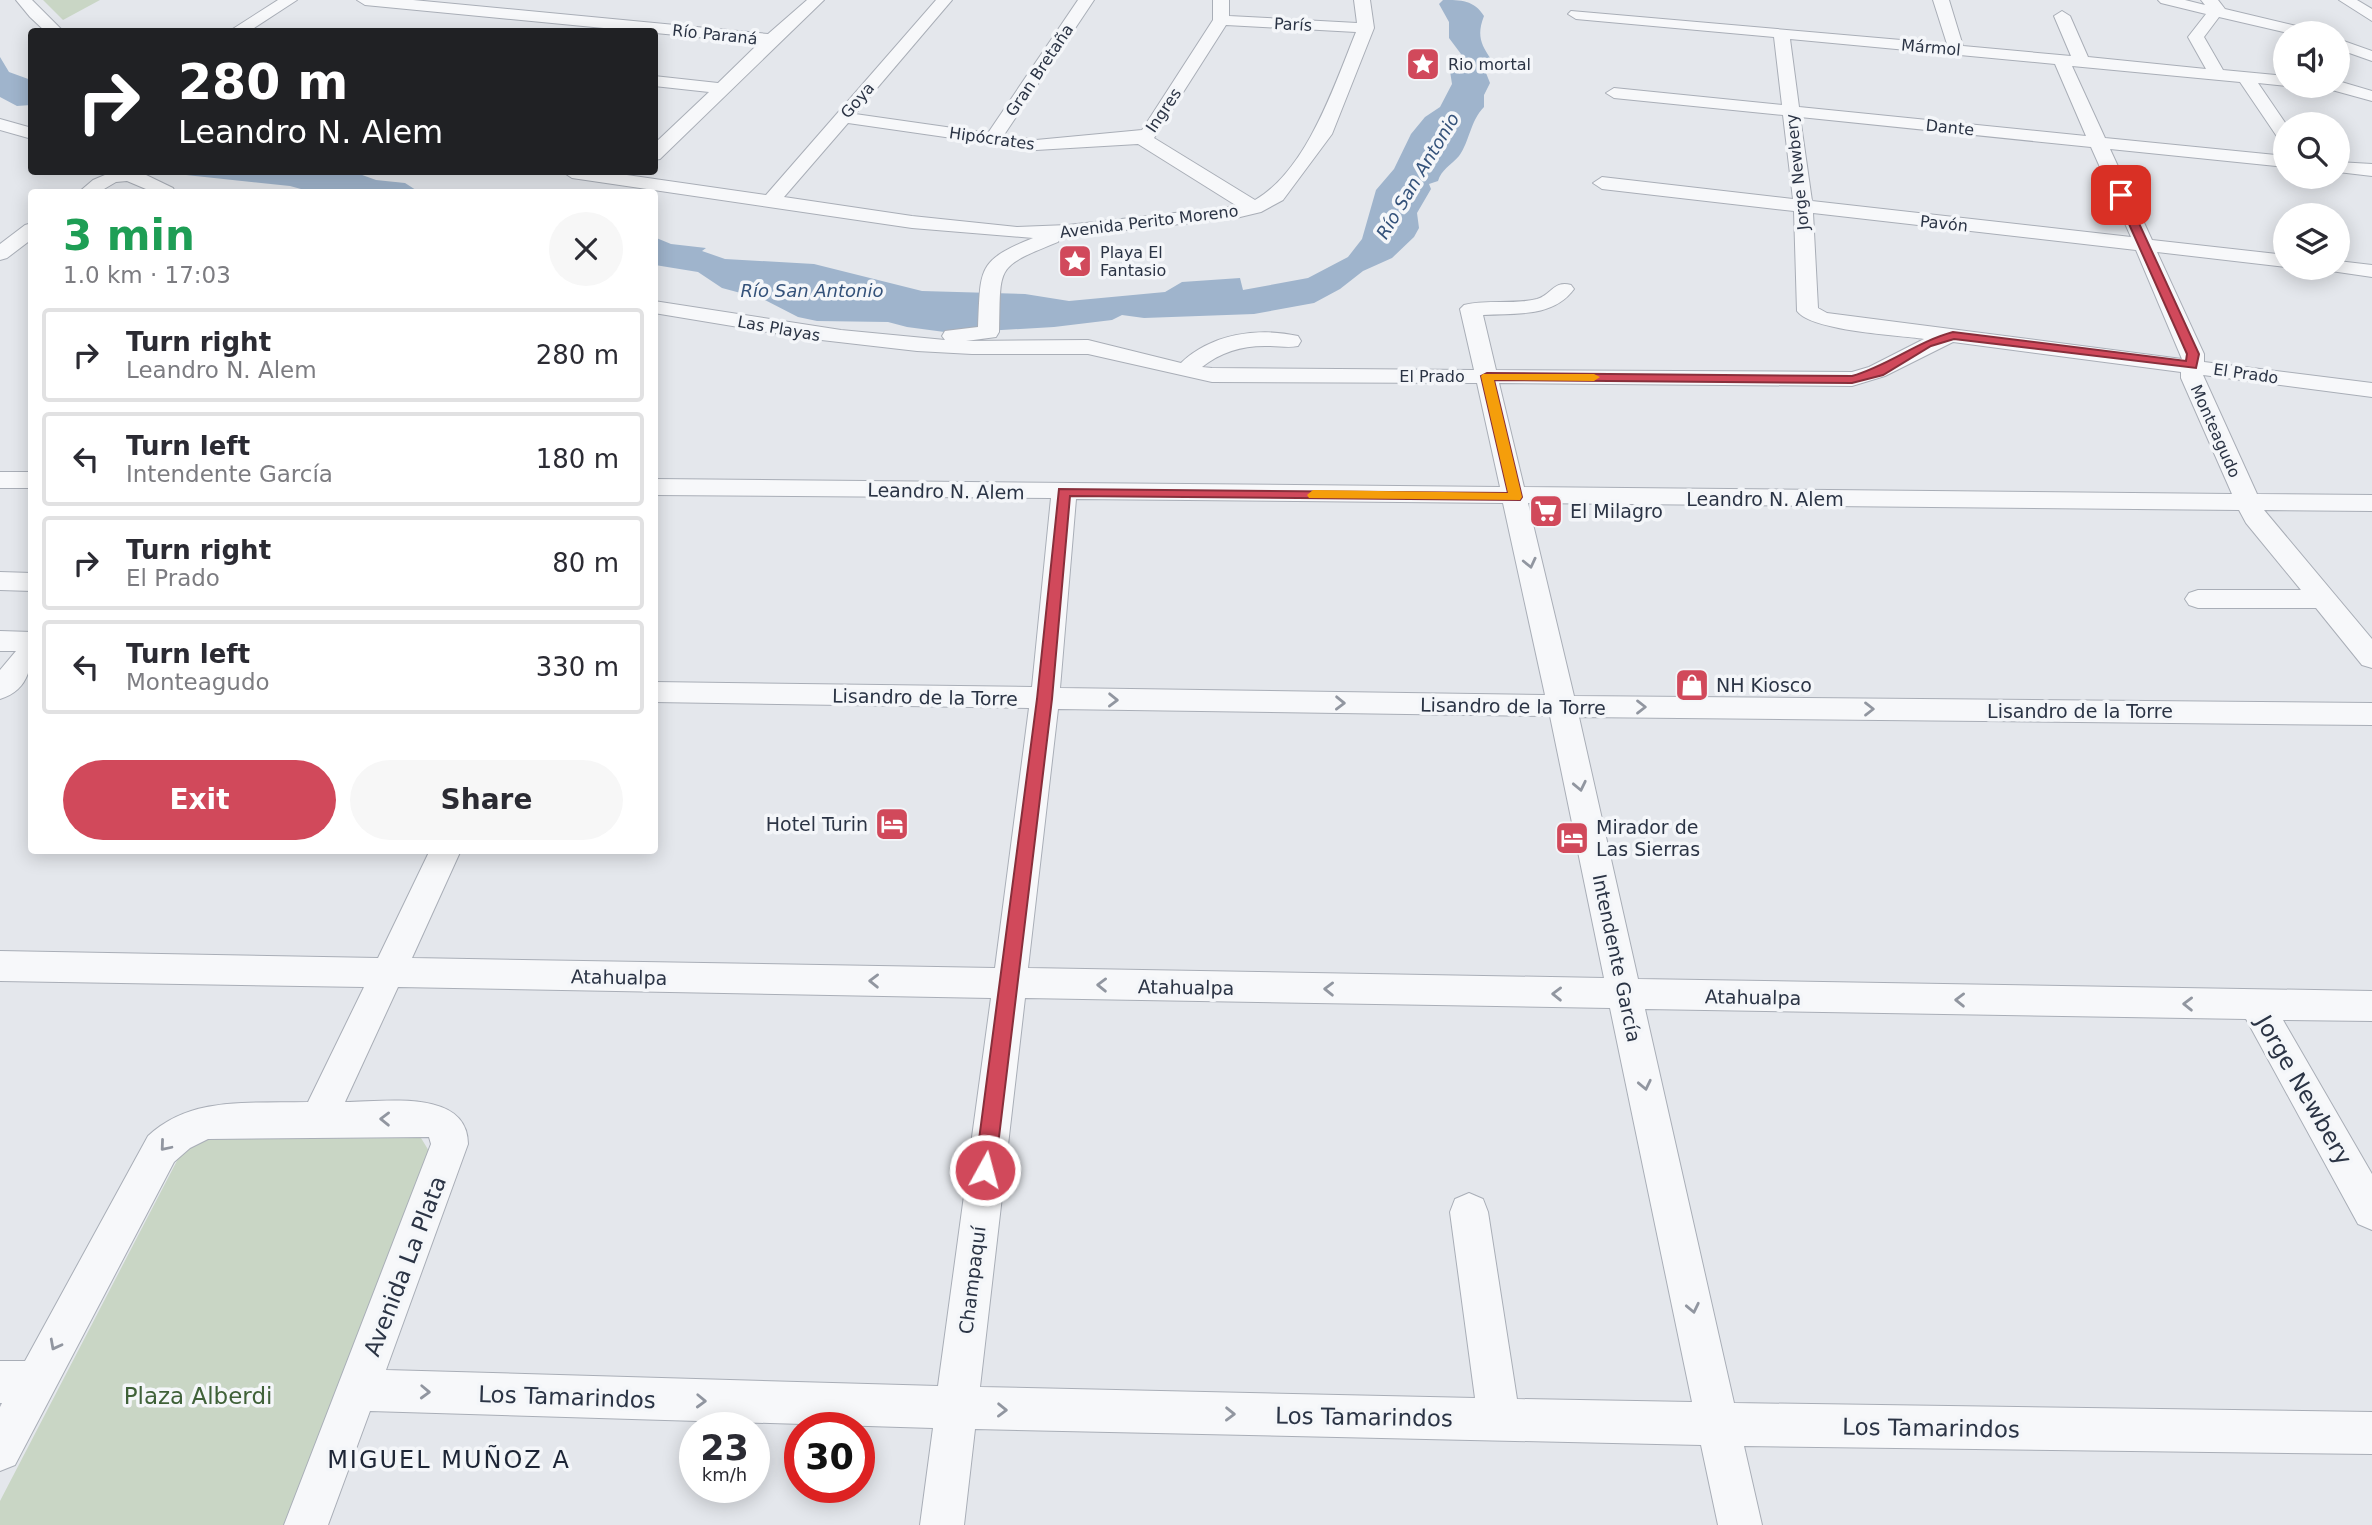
<!DOCTYPE html>
<meta charset="utf-8">
<style>
:root{--surface:#fff;--page:#f7f7f7;--text:#2b2b33;--muted:#7c7c81;--line:#e1e1e2;--accent:#d1495b}
body{margin:0;font-family:"DejaVu Sans",sans-serif;background:var(--page);color:var(--text);height:100vh;display:flex;flex-direction:column;font-size:26px;white-space:nowrap}
*{box-sizing:border-box;margin:0}
p{font-size:23px;color:var(--muted)}
.icon{flex:none;width:38px;height:38px;fill:none;stroke:currentColor;stroke-width:2;stroke-linecap:round;stroke-linejoin:round}
.map{position:relative;flex:1;overflow:hidden}
.side{position:absolute;left:28px;top:189px;width:630px;height:665px;display:flex;flex-direction:column;background:var(--surface);border-radius:7px;box-shadow:0 4px 18px #0003}
.side>*{flex:none}
.top-card{position:absolute;left:28px;top:28px;width:630px;height:147px;border-radius:7px;box-shadow:0 4px 18px #0003;background:#202124;color:#fff;overflow:hidden}
.controls{position:absolute;left:2273px;top:21px;display:grid;gap:14px}
.controls a{display:grid;place-items:center;width:77px;height:77px;border-radius:50%;background:var(--surface);box-shadow:0 4px 18px #0003;font-size:35px}
.speed{position:absolute;left:679px;top:1412px;display:flex;gap:14px;font-size:35px;font-weight:700;text-align:center}
.speed>*{display:grid;place-content:center;width:91px;height:91px;border-radius:50%;background:var(--surface);box-shadow:0 4px 18px #0003;line-height:1}
.speed small{font-size:18px;font-weight:400}
.speed .limit{border:10px solid #d22;background:#fff;color:#111}
.pin{position:absolute;display:grid;place-items:center;width:60px;height:60px;color:#fff;margin:-30px;border-radius:14px;box-shadow:0 4px 10px #0006}
.me{position:absolute;width:77px;margin:-38px;rotate:7deg;stroke-linejoin:round;filter:drop-shadow(0 0 5px #0008)}
.turn{display:flex;align-items:center;gap:24px;height:147px;padding:0 35px;font-size:32px}
.turn .icon{width:91px;height:91px;stroke-width:2.5}
.turn b{display:block;font-size:49px;line-height:60px}
.round{display:grid;place-items:center;flex:none;width:74px;height:74px;border-radius:37px;background:var(--page)}
.overview{display:flex;align-items:center;justify-content:space-between;height:119px;padding:0 35px}
h1{font-size:42px;font-weight:700;line-height:52px;color:#1e9e55}
.primary-button{display:flex;gap:14px;margin-top:auto;padding:14px 35px}
.primary-button a{flex:1;height:80px;border-radius:42px;background:var(--accent);color:#fff;font-size:28px;font-weight:700;line-height:80px;text-align:center}
.primary-button a+a{background:var(--page);color:var(--text)}
ul{padding:0;list-style:none}
li{display:flex;align-items:center;gap:21px;height:94px;margin:0 14px 10px;padding:0 21px;border:4px solid var(--line);border-radius:7px}
li div{flex:1}
li b{display:block;font-size:26px}
li em{font-style:normal}
.map>svg:first-child{display:block}
</style>
<div class="map">
<svg width="2372" height="1525" viewBox="0 0 2372 1525">
<rect width="100%" height="100%" fill="#e4e7ec"/>
<path fill="#c9d6c5" d="M 43,0 L 100,0 L 63,20 Z
M 421,1138 L 432,1156 L 285,1525 L 0,1525 L 0,1501 L 181,1153 L 203,1139 Z"/>
<path fill="#9fb4cc" d="M 1443,0 C 1461,0 1474,0 1484,16 C 1477,34 1480,44 1491,59 L 1484,68 L 1490,83 L 1484,95 L 1484,107 C 1470,121 1470,141 1459,156 C 1451,165 1441,170 1438,181 L 1429,184 L 1431,189 L 1417,213 L 1419,228 L 1414,237 L 1392,258 L 1363,271 L 1340,289 L 1314,303 L 1254,314 L 1144,318 L 1122,315 L 1112,320 L 1054,327 L 952,333 L 907,327 L 888,322 L 817,321 L 798,317 L 763,299 L 722,288 L 698,272 L 655,265 L 654,237 L 671,244 L 706,248 L 702,251 L 725,259 L 814,264 L 922,291 L 1025,294 L 1069,301 L 1165,292 L 1182,282 L 1240,278 L 1243,290 L 1308,278 L 1348,257 L 1362,239 L 1376,190 L 1394,169 L 1411,134 L 1425,117 L 1440,107 L 1452,84 L 1450,71 L 1461,54 L 1449,38 L 1449,22 L 1439,4 Z
M 0,57 L 9,72 L 31,80 L 31,105 L 17,106 L 0,97 Z
M 180,172 L 354,172 L 376,180 L 405,183 L 419,192 L 312,192 L 290,186 L 186,175 Z"/>
<g fill="none" stroke-linecap="round" stroke-linejoin="round">
<g stroke="#a9aeb7" stroke-width="2">
<path id="minor" d="M 16,0 L 32,0 L 64,32 L 46,32 L 30,17 Z
M 278,0 L 297,0 L 248,32 L 228,32 Z
M 357,0 L 413,0 L 768,34 L 807,0 L 824,0 L 660,159 L 654,160 L 654,144 L 709,92 L 654,86 L 654,76 L 718,83 L 759,43 L 365,5 Z
M 936,0 L 952,0 L 855,114 L 988,133 L 1078,0 L 1094,0 L 1004,135 L 1036,140 L 1142,130 L 1213,20 L 1213,0 L 1229,0 L 1229,16 L 1357,23 L 1354,0 L 1370,0 L 1374,28 L 1332,134 L 1283,200 L 1261,212 L 1236,218 L 1060,237 L 1058,242 C 994,268 1001,265 999,332 L 996,337 L 966,341 L 1088,340 L 1181,363 C 1211,334 1258,327 1298,336 L 1301,341 L 1298,346 C 1288,348 1280,346 1270,346 C 1244,345 1222,351 1202,367 L 1212,368 L 1474,370 L 1460,309 L 1464,305 C 1487,299 1513,305 1537,299 C 1551,295 1554,280 1571,285 L 1574,289 C 1553,318 1515,313 1483,315 L 1496,370 L 1852,372 L 1869,367 L 1924,339 C 1898,335 1811,331 1797,311 L 1794,211 L 1602,189 L 1593,183 L 1602,177 L 1793,199 L 1783,115 L 1614,98 L 1606,93 L 1614,88 L 1782,105 L 1774,37 L 1576,19 L 1568,14 L 1571,11 L 1947,44 L 1933,0 L 1949,0 L 1963,46 L 2071,56 L 2054,16 L 2062,11 L 2070,16 L 2088,57 L 2206,69 L 2188,37 L 2206,14 L 2161,3 L 2158,0 L 2185,0 L 2205,5 L 2201,0 L 2218,0 L 2225,9 L 2313,30 L 2315,33 L 2288,33 L 2219,17 L 2204,37 L 2223,70 L 2286,76 L 2287,86 L 2258,83 L 2286,124 L 2286,142 L 2280,141 L 2240,82 L 2072,66 L 2105,138 L 2286,156 L 2286,167 L 2110,149 L 2152,240 L 2286,255 L 2286,267 L 2157,252 L 2204,354 L 2204,362 L 2372,383 L 2372,397 L 2203,375 L 2257,494 L 2372,495 L 2372,511 L 2264,510 L 2372,639 L 2372,668 L 2362,665 L 2316,608 L 2198,608 L 2189,605 L 2185,599 L 2189,593 L 2198,590 L 2301,590 L 2246,523 L 2239,510 L 1528,503 L 1574,696 L 2372,703 L 2372,725 L 1579,717 L 1638,979 L 2372,991 L 2372,1021 L 2283,1020 L 2372,1174 L 2372,1230 L 2358,1224 L 2246,1019 L 1645,1009 L 1734,1403 L 2372,1412 L 2372,1454 L 1744,1446 L 1762,1525 L 1718,1525 L 1701,1445 L 975,1429 L 964,1525 L 920,1525 L 933,1428 L 370,1411 L 328,1525 L 284,1525 L 431,1144 L 429,1137 L 208,1139 L 190,1148 L 174,1162 L 15,1465 L 0,1471 L 0,1407 L 2,1403 L 0,1403 L 0,1361 L 25,1361 L 148,1136 C 192,1095 252,1104 308,1102 L 364,987 L 0,981 L 0,951 L 378,958 L 430,850 L 461,850 L 412,958 L 995,968 L 1029,708 L 654,702 L 654,682 L 1032,687 L 1051,498 L 654,495 L 654,479 L 1500,487 L 1477,383 L 1212,382 L 1088,354 L 972,354 L 917,351 L 804,338 L 654,313 L 654,301 L 841,330 L 945,340 L 942,336 L 945,331 L 978,327 C 981,269 976,261 1033,238 L 912,228 L 572,178 L 563,172 L 606,172 L 766,195 ZM 1226,25 L 1356,32 C 1334,86 1307,170 1255,200 L 1154,138 ZM 1790,39 L 2055,64 L 2086,136 L 1799,107 ZM 1800,117 L 2091,147 L 2131,237 L 1812,201 ZM 848,123 L 1036,150 L 1138,144 L 1237,206 L 1068,225 L 1017,227 L 912,216 L 784,197 ZM 1813,213 L 2136,250 L 2182,359 L 1827,313 L 1818,308 ZM 1953,342 L 2181,372 L 2181,378 L 2232,494 L 1524,487 L 1499,383 L 1852,386 L 1885,376 ZM 1076,499 L 1503,503 L 1545,695 L 1060,688 ZM 1058,709 L 1550,716 L 1604,978 L 1028,968 ZM 398,987 L 991,998 L 938,1386 L 386,1370 L 468,1144 C 468,1088 383,1102 345,1102 ZM 1025,998 L 1610,1008 L 1692,1402 L 1517,1399 L 1488,1212 L 1483,1199 L 1469,1193 L 1455,1199 L 1450,1212 L 1475,1398 L 980,1387 Z
M 2339,0 L 2357,0 L 2372,9 L 2372,21 Z
M 2338,39 L 2372,51 L 2372,61 L 2338,49 Z
M 2338,81 L 2372,91 L 2372,101 L 2332,90 L 2330,86 L 2338,86 Z
M 0,119 L 32,128 L 32,139 L 0,130 Z
M 2338,162 L 2372,164 L 2372,176 L 2338,172 Z
M 112,172 L 142,173 L 173,188 L 175,192 L 153,192 L 127,181 L 116,182 L 99,192 L 79,192 L 93,180 Z
M 32,223 L 32,239 L 7,258 L 0,260 L 0,244 L 25,225 Z
M 2338,261 L 2372,265 L 2372,277 L 2331,271 L 2328,268 L 2338,268 Z
M 0,472 L 32,472 L 32,488 L 0,488 Z
M 0,572 L 32,573 L 32,591 L 0,590 Z
M 0,631 L 32,632 C 32,660 33,689 0,699 L 0,670 L 16,651 L 0,651 Z"/>
</g>
<use href="#minor" fill="#f7f8fa" fill-rule="evenodd"/>
</g>
<defs><path id="oneway-chevron" d="M-2-3.5L2.5 0L-2 3.5" fill="none" stroke-width="1.6" stroke-linecap="round" stroke-linejoin="round" transform="scale(1.75)"/></defs>
<g stroke="#9196a0">
<use href="#oneway-chevron" transform="translate(1530 563) rotate(77)"/>
<use href="#oneway-chevron" transform="translate(1113 700) rotate(1)"/>
<use href="#oneway-chevron" transform="translate(1340 703) rotate(1)"/>
<use href="#oneway-chevron" transform="translate(1641 707)"/>
<use href="#oneway-chevron" transform="translate(1869 709)"/>
<use href="#oneway-chevron" transform="translate(1580 786) rotate(78)"/>
<use href="#oneway-chevron" transform="translate(874 981) rotate(-179)"/>
<use href="#oneway-chevron" transform="translate(1102 985) rotate(-179)"/>
<use href="#oneway-chevron" transform="translate(1329 989) rotate(-179)"/>
<use href="#oneway-chevron" transform="translate(1557 994) rotate(-179)"/>
<use href="#oneway-chevron" transform="translate(1960 1000) rotate(-179)"/>
<use href="#oneway-chevron" transform="translate(2188 1004) rotate(-179)"/>
<use href="#oneway-chevron" transform="translate(1645 1085) rotate(78)"/>
<use href="#oneway-chevron" transform="translate(385 1119) rotate(-179)"/>
<use href="#oneway-chevron" transform="translate(165 1146) rotate(130)"/>
<use href="#oneway-chevron" transform="translate(1693 1308) rotate(78)"/>
<use href="#oneway-chevron" transform="translate(55 1345) rotate(118)"/>
<use href="#oneway-chevron" transform="translate(425 1392) rotate(2)"/>
<use href="#oneway-chevron" transform="translate(701 1401) rotate(2)"/>
<use href="#oneway-chevron" transform="translate(1002 1410) rotate(1)"/>
<use href="#oneway-chevron" transform="translate(1230 1414) rotate(1)"/>
</g>
<path fill="#d1495b" stroke="#882f3b" stroke-width="2" d="M 2118,192 L 2126,195 L 2199,354 L 2196,368 L 1954,339 L 1931,346 L 1883,375 L 1852,383 L 1494,380 L 1522,497 L 1520,500 L 1070,496 L 1052,699 L 995,1170 L 992,1177 L 985,1180 L 978,1177 L 975,1170 L 1037,699 L 1059,489 L 1508,493 L 1481,376 L 1487,373 L 1852,376 C 1888,366 1916,342 1953,332 L 2186,361 L 2187,354 L 2116,195 Z"/>
<path fill="#f59e0b" d="M 1483,374 L 1594,374 L 1600,377 L 1594,381 L 1494,380 L 1522,497 L 1520,500 L 1309,498 L 1307,495 L 1313,490 L 1508,493 L 1481,376 Z"/>
<defs>
<g id="sight-square" transform="scale(1.75)"><rect x="-9" y="-9" width="18" height="18" rx="4" fill="#d1495b" stroke="#f4f6f9"/><path d="M0-6L1.8-2.2L6-1.7L2.9 1.2L3.7 5.4L0 3.3L-3.7 5.4L-2.9 1.2L-6-1.7L-1.8-2.2Z" fill="#fff"/></g>
<g id="supermarket-square" transform="scale(1.75)"><rect x="-9" y="-9" width="18" height="18" rx="4" fill="#d1495b" stroke="#f4f6f9"/><path d="M-6-5.5h2.5l.6 2H6L4.5 2H-2.5L-4.4-4H-6ZM-1.5 3.2a1.3 1.3 0 1 0 .1 0ZM3 3.2a1.3 1.3 0 1 0 .1 0Z" fill="#fff"/></g>
<g id="shop-square" transform="scale(1.75)"><rect x="-9" y="-9" width="18" height="18" rx="4" fill="#d1495b" stroke="#f4f6f9"/><path d="M-5-2.5h2.3a2.7 3.5 0 0 1 5.4 0H5L5.5 6h-11ZM-1.5-2.5h3a1.5 2.3 0 0 0-3 0Z" fill="#fff"/></g>
<g id="hotel-square" transform="scale(1.75)"><rect x="-9" y="-9" width="18" height="18" rx="4" fill="#d1495b" stroke="#f4f6f9"/><path d="M-6-4.5h1.5V1H6V5H4.5V3h-9V5H-6ZM-4 0a1.8 1.8 0 1 1 3.6 0ZM.5 0V-2.5h3Q6-2.5 6 0Z" fill="#fff"/></g>
</defs>
<g fill-rule="evenodd">
<use href="#sight-square" x="1423" y="64"/>
<use href="#sight-square" x="1075" y="261"/>
<use href="#supermarket-square" x="1546" y="511"/>
<use href="#shop-square" x="1692" y="685"/>
<use href="#hotel-square" x="892" y="824"/>
<use href="#hotel-square" x="1572" y="838"/>
</g>
<g text-anchor="middle" stroke-width="7" stroke-linejoin="round" paint-order="stroke">
<g font-size="16" fill="#2b3445" stroke="#f4f6f9">
<text transform="translate(1293 24) rotate(3)" y="6">París</text>
<text transform="translate(715 34) rotate(6)" y="6">Río Paraná</text>
<text transform="translate(1931 47) rotate(5)" y="6">Mármol</text>
<text transform="translate(1039 70) rotate(-56)" y="6">Gran Bretaña</text>
<text transform="translate(857 100) rotate(-49)" y="6">Goya</text>
<text transform="translate(1163 110) rotate(-56)" y="6">Ingres</text>
<text transform="translate(1950 127) rotate(6)" y="6">Dante</text>
<text transform="translate(992 138) rotate(8)" y="6">Hipócrates</text>
<text transform="translate(1797 172) rotate(-96)" y="6">Jorge Newbery</text>
<text transform="translate(1149 221) rotate(-7)" y="6">Avenida Perito Moreno</text>
<text transform="translate(1944 223) rotate(6)" y="6">Pavón</text>
<text transform="translate(779 328) rotate(10)" y="6">Las Playas</text>
<text transform="translate(2246 373) rotate(8)" y="6">El Prado</text>
<text x="1432" y="382">El Prado</text>
<text transform="translate(2216 431) rotate(66)" y="6">Monteagudo</text>
</g>
<g font-size="16" fill="#2b3445" stroke="#f4f6f9" text-anchor="start">
<text x="1448" y="70">Rio mortal</text>
<text x="1100" y="258">Playa El<tspan x="1100" dy="18">Fantasio</tspan></text>
</g>
<g font-size="18" font-style="italic" fill="#34527a" stroke="#f4f6f9">
<text transform="translate(1418 176) rotate(-59)" y="6">Río San Antonio</text>
<text x="812" y="297">Río San Antonio</text>
</g>
<g font-size="19" fill="#2b3445" stroke="#f4f6f9">
<text transform="translate(946 491) rotate(1)" y="7">Leandro N. Alem</text>
<text x="1765" y="506">Leandro N. Alem</text>
<text transform="translate(925 697) rotate(1)" y="7">Lisandro de la Torre</text>
<text transform="translate(1513 706) rotate(1)" y="7">Lisandro de la Torre</text>
<text x="2080" y="718">Lisandro de la Torre</text>
<text transform="translate(1617 958) rotate(78)" y="7">Intendente García</text>
<text transform="translate(619 977) rotate(1)" y="7">Atahualpa</text>
<text transform="translate(1186 987) rotate(1)" y="7">Atahualpa</text>
<text transform="translate(1753 997) rotate(1)" y="7">Atahualpa</text>
<text transform="translate(972 1280) rotate(-83)" y="7">Champaquí</text>
</g>
<g font-size="19" fill="#2b3445" stroke="#f4f6f9" text-anchor="start">
<text x="1570" y="518">El Milagro</text>
<text x="1716" y="692">NH Kiosco</text>
<text x="868" y="831" text-anchor="end">Hotel Turin</text>
<text x="1596" y="834">Mirador de<tspan x="1596" dy="22">Las Sierras</tspan></text>
</g>
<g font-size="23" fill="#2b3445" stroke="#f4f6f9">
<text transform="translate(2304 1090) rotate(60)" y="8">Jorge Newbery</text>
<text transform="translate(405 1266) rotate(-69)" y="8">Avenida La Plata</text>
<text transform="translate(567 1397) rotate(2)" y="8">Los Tamarindos</text>
<text transform="translate(1364 1417) rotate(1)" y="8">Los Tamarindos</text>
<text transform="translate(1931 1428) rotate(1)" y="8">Los Tamarindos</text>
</g>
<g font-size="23" fill="#3f6138" stroke="#f4f6f9">
<text x="198" y="1404">Plaza Alberdi</text>
</g>
<g font-size="24" letter-spacing="2" fill="#1d2536" stroke="#f4f6f9">
<text x="449" y="1468">MIGUEL MUÑOZ A</text>
</g>
</g>
</svg>
<div class="controls">
<a><svg class="icon" aria-label="sound" viewBox="0 0 24 24"><path d="M4 9h4l5-4v14l-5-4H4zM17 9q2 3 0 6"/></svg></a>
<a><svg class="icon" aria-label="search" viewBox="0 0 24 24"><circle cx="10" cy="10" r="6"/><path d="M15 15l6 6"/></svg></a>
<a><svg class="icon" aria-label="layers" viewBox="0 0 24 24"><path d="M12 4l9 5-9 5-9-5zM3 14l9 5 9-5"/></svg></a>
</div>
<div class="speed"><div>23<small>km/h</small></div><div class="limit">30</div></div>
<div class="pin" style="left:2121px;top:195px;background:#d93025"><svg class="icon" aria-label="arrive" viewBox="0 0 24 24"><path d="M6 21V4h12l-3 4 3 4H6"/></svg></div>
<svg class="me" style="left:985px;top:1170px" viewBox="-20 -20 40 40"><circle r="17" fill="#d1495b" stroke="#fff" stroke-width="3"/><path d="M0-11L8 9 0 5-8 9z" fill="#fff"/></svg>
<div class="top-card">
<div class="turn"><svg class="icon" aria-label="right" viewBox="0 0 24 24"><path d="M7 20v-9h11M14 6l5 5-5 5"/></svg><div><b>280 m</b>Leandro N. Alem</div></div>
</div>
<section class="side">
<div class="overview"><div><h1>3 min</h1><p>1.0 km · 17:03</p></div><a class="round"><svg class="icon" aria-label="close" viewBox="0 0 24 24"><path d="M6 6l12 12M18 6L6 18"/></svg></a></div>
<ul>
<li><svg class="icon" aria-label="right" viewBox="0 0 24 24"><path d="M7 20v-9h11M14 6l5 5-5 5"/></svg><div><b>Turn right</b><p>Leandro N. Alem</p></div><em>280 m</em></li>
<li><svg class="icon" aria-label="left" viewBox="0 0 24 24"><path d="M17 20v-9H6M10 6l-5 5 5 5"/></svg><div><b>Turn left</b><p>Intendente García</p></div><em>180 m</em></li>
<li><svg class="icon" aria-label="right" viewBox="0 0 24 24"><path d="M7 20v-9h11M14 6l5 5-5 5"/></svg><div><b>Turn right</b><p>El Prado</p></div><em>80 m</em></li>
<li><svg class="icon" aria-label="left" viewBox="0 0 24 24"><path d="M17 20v-9H6M10 6l-5 5 5 5"/></svg><div><b>Turn left</b><p>Monteagudo</p></div><em>330 m</em></li>
</ul>
<div class="primary-button"><a>Exit</a><a>Share</a></div>
</section>
</div>
